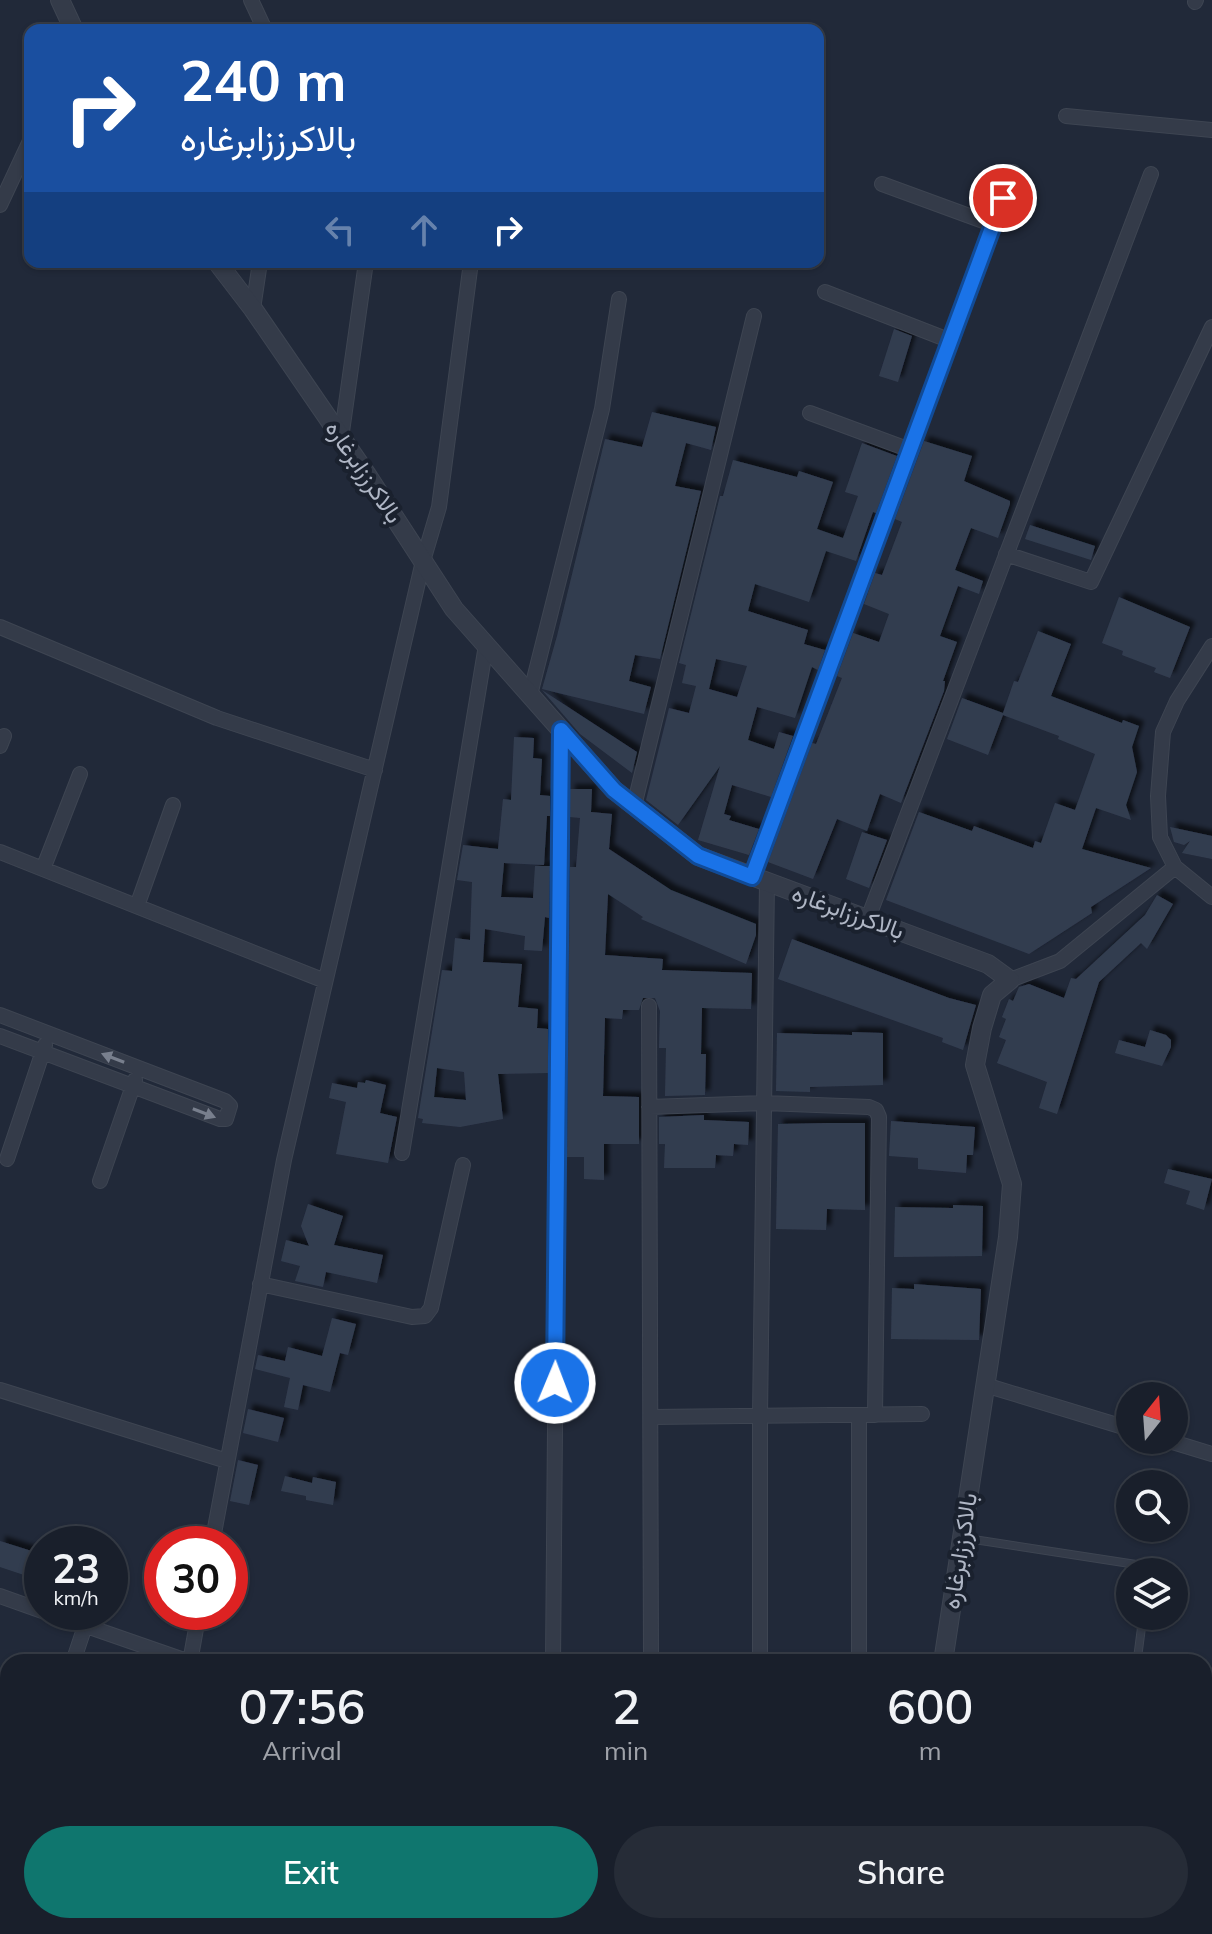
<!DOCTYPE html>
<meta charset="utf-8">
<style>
:root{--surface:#191f2b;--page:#262c37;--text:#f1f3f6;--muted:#9fa2a9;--line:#373d47;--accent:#0f766e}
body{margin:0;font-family:Mulish,Vazirmatn,sans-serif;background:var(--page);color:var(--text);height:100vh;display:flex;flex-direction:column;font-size:30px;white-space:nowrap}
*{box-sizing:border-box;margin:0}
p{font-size:26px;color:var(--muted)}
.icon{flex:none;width:44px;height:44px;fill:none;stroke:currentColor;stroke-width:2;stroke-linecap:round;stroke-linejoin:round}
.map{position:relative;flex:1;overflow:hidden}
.side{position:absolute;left:0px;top:1654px;width:1212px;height:280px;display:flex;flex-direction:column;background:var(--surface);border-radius:24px 24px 0 0;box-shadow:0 2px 6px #0004,0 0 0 2px var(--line)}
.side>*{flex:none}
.guide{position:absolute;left:24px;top:24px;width:800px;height:244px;border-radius:16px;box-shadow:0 2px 6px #0004,0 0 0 2px var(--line);background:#1a4fa0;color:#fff;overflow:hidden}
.needle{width:52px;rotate:17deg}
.fabs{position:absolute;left:1116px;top:1382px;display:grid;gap:16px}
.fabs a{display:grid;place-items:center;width:72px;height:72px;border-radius:50%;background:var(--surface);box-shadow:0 2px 6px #0004,0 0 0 2px var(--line);font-size:40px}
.speed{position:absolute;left:24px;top:1526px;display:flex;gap:16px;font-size:40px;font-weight:700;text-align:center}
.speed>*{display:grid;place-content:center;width:104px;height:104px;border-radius:50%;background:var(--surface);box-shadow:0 2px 6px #0004,0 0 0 2px var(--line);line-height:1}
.speed small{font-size:20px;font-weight:400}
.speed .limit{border:12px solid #d22;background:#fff;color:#111}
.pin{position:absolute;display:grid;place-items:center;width:68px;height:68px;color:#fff;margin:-34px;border:4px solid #fff;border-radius:50%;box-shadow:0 2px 8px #0007}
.me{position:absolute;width:88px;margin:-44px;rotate:1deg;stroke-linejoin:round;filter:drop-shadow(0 0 6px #0008)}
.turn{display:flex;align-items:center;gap:28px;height:168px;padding:0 24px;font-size:36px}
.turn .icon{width:104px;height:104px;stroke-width:2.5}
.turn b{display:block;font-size:56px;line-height:68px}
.lanes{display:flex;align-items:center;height:76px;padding:0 24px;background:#0003;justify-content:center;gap:40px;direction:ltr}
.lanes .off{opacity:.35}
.eta{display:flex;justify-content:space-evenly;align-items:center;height:136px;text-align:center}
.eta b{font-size:48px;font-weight:600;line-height:56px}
.primary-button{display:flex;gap:16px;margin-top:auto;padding:16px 24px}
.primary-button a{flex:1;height:92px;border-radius:48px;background:var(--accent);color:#fff;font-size:32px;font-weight:600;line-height:92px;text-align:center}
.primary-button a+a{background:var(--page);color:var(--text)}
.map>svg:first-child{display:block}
</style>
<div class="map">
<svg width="1212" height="1934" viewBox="0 0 1212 1934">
<defs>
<filter id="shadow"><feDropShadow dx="5" dy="-5" stdDeviation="2" flood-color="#0009"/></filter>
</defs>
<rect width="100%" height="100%" fill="#212939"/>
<path fill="#333d50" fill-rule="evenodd" filter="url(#shadow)" d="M 894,329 L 912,336 L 898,382 L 879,376 Z
M 652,412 L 716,427 L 711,450 L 686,443 L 675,486 L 701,491 L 660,659 L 635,655 L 629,681 L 651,687 L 644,714 L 542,689 L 557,636 L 605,439 L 642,447 Z
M 924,441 L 972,456 L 964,481 L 1010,501 L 1010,504 L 998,538 L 971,528 L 955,570 L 983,581 L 979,594 L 958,586 L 940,636 L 957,642 L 943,681 L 945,681 L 944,691 L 901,803 L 880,794 L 867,831 L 837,819 L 813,879 L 768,862 L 812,743 L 816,744 L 842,678 L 837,676 L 853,633 L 879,642 L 889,614 L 864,604 L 875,573 L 882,575 L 902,522 L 895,519 Z
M 862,443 L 897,456 L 876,513 L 873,512 L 856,561 L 826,551 L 809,602 L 755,584 L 748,611 L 808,630 L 804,644 L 825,650 L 818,670 L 812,667 L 795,718 L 757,707 L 748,740 L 774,749 L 779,732 L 793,736 L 771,797 L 732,785 L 724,814 L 731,816 L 729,820 L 759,829 L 749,855 L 698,840 L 720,766 L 678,825 L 646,800 L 669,708 L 689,713 L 696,686 L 682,683 L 686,665 L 679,663 L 720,496 L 723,496 L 733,460 L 797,477 L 799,471 L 833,482 L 817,529 L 843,538 L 858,496 L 845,492 ZM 716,659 L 747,666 L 737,697 L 709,689 Z
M 1030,525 L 1095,546 L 1091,560 L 1025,539 Z
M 1119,597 L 1190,627 L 1170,678 L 1154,672 L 1156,668 L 1122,655 L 1123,651 L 1102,643 Z
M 1038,631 L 1071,644 L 1051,696 L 1122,723 L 1123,720 L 1139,726 L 1132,747 L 1137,772 L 1126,805 L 1131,820 L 1096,808 L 1082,849 L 1151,868 L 1091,907 L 1092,913 L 1029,954 L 886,900 L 919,812 L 972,831 L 974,826 L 1033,848 L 1035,841 L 1041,843 L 1055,803 L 1075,810 L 1095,754 L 1058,739 L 1059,736 L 1003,715 L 988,755 L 947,739 L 962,698 L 1003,713 L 1014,681 L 1018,682 Z
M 542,690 L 637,752 L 632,773 L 580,734 Z
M 514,737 L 534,738 L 533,758 L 542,759 L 540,795 L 550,796 L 550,816 L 547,816 L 544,865 L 504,863 L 501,897 L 533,898 L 535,866 L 550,866 L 549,918 L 545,917 L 542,951 L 524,950 L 525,936 L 485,929 L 483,962 L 522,964 L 518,1007 L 538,1009 L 537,1028 L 548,1029 L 548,1073 L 498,1074 L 503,1119 L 460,1127 L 422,1123 L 423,1119 L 418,1118 L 442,970 L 452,971 L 455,938 L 470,940 L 472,882 L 457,880 L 463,845 L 498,849 L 503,799 L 511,800 ZM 437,1068 L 464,1072 L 466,1100 L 434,1097 Z
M 570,789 L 592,789 L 591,812 L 612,814 L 609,849 L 671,890 L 756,924 L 756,935 L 746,964 L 641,919 L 643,917 L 608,894 L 605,955 L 663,959 L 662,970 L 752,973 L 751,1009 L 702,1008 L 701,1054 L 706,1054 L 705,1095 L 665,1096 L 666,1048 L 659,1048 L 660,1011 L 655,998 L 643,998 L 639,1010 L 623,1010 L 622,1019 L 605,1018 L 603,1096 L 639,1097 L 639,1144 L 604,1144 L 604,1180 L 584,1179 L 584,1157 L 567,1157 L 570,867 L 576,867 L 580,818 L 570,817 Z
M 1170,827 L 1212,836 L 1212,859 L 1182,853 L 1190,841 L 1184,845 L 1174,842 Z
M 862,832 L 887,840 L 869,888 L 846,879 Z
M 1157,895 L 1173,904 L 1147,949 L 1141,943 L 1099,982 L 1057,1114 L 1039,1108 L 1047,1082 L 997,1063 L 1006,1040 L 999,1037 L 1006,1019 L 1002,1017 L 1009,999 L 1013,1001 L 1019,987 L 1029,984 L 1064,998 L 1071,978 L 1076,979 L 1145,915 Z
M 792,939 L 949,998 L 976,1005 L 963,1050 L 942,1042 L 943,1038 L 778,979 Z
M 1150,1030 L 1166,1035 L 1171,1040 L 1171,1047 L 1162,1066 L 1115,1053 L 1119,1040 L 1145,1047 Z
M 852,1032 L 883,1033 L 883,1085 L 810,1087 L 810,1092 L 776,1091 L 777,1033 L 852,1035 Z
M 366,1080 L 386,1085 L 380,1113 L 397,1117 L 388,1163 L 336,1154 L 346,1102 L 329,1098 L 332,1083 L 357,1088 L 358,1082 L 365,1083 Z
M 704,1115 L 704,1120 L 749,1122 L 748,1145 L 734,1144 L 733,1156 L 716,1155 L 715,1168 L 664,1168 L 665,1144 L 659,1144 L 659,1117 Z
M 891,1121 L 975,1127 L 973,1155 L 967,1155 L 966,1173 L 918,1169 L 918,1158 L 889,1156 Z
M 827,1123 L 865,1123 L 865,1210 L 827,1209 L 826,1230 L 776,1229 L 778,1124 Z
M 1168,1169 L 1212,1179 L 1204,1210 L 1186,1204 L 1190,1191 L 1164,1183 Z
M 308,1204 L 343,1216 L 334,1245 L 383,1255 L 377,1283 L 326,1272 L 323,1287 L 295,1281 L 300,1266 L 281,1261 L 286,1240 L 309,1246 L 301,1226 Z
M 953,1205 L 983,1206 L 982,1256 L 894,1257 L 895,1207 L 953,1208 Z
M 914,1284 L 981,1289 L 979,1340 L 891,1339 L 892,1288 L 914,1289 Z
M 332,1318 L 356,1324 L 348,1355 L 340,1353 L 330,1392 L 303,1385 L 298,1410 L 284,1407 L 290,1378 L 255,1369 L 258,1355 L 285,1361 L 288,1347 L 322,1356 Z
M 248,1409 L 284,1418 L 278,1442 L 243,1433 Z
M 238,1460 L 258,1465 L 249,1505 L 230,1501 Z
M 285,1476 L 312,1483 L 313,1477 L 336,1482 L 333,1505 L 306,1500 L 306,1496 L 281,1491 Z
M 0,1541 L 38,1553 L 30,1577 L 0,1567 Z"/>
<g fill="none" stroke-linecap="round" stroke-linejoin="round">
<g stroke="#3e4552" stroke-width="9">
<path id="service" d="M 964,1538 L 1146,1566 L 1146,1572
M 1137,1662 L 1143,1616
M 1204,1806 L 1207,1793
M 1173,1934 L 1175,1926"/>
</g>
<g stroke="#3e4552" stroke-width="16">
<path id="minor" d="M 251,0 L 265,30
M 1195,2 L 1196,0
M 1066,116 L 1212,130
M 882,184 L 994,225
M 0,205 L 30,141
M 825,292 L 951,341
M 253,309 L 260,262
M 810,413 L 910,450
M 341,439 L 366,262
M 1006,554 L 1091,582 L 1212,327
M 0,627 L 217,718 L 375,770
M 530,695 L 602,409 L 619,299
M 0,746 L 4,736
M 634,806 L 754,316
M 0,852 L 325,981
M 1175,867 L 1212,897
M 43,869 L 80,774
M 752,877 L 1013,172
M 137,906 L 173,805
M 867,921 L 1151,174
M 1010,980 L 1060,961 L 1175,867 L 1160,837 L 1158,796 L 1163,732 L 1177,701 L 1212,646
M 649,1006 L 651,1662
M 0,1015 L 225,1101 L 230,1106 L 226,1119 L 220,1119 L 0,1036
M 649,1107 L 764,1103 L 869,1107 L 876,1110 L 879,1117 L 875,1415
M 402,1153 L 486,645
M 7,1159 L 45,1045
M 100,1181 L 135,1080
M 260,1284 L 412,1317 L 425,1316 L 431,1308 L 463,1165
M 985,1385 L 1130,1429
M 0,1390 L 227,1461
M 651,1417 L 922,1414
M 1166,1440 L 1212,1454
M 212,1544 L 284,1160 L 423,561 L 439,507 L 471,262
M 0,1596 L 42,1611
M 46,1612 L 190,1662
M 73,1662 L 85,1626
M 190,1662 L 199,1612
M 553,1662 L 561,730
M 760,1662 L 760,1416 L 767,882
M 859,1662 L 859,1415
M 151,1926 L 151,1934
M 801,1926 L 802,1934"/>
</g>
<g stroke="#3e4552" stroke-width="20">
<path id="tertiary" d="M 60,0 L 74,30
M 217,262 L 253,309 L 367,475 L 454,609 L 614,790 L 698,856 L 988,964 L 1010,980 L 992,995 L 982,1028 L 975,1065 L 1012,1184 L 1008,1237 L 943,1662
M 909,1934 L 910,1926"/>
</g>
<use href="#service" stroke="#343b49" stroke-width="7"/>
<use href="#minor" stroke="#343b49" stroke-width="14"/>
<use href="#tertiary" stroke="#343b49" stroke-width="18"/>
</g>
<defs><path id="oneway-solid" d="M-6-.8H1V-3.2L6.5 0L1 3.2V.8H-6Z" transform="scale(2)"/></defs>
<g fill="#787f8d">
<use href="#oneway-solid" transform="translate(113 1058) rotate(-159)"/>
<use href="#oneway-solid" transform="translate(204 1113) rotate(21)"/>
</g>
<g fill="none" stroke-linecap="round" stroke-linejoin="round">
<g stroke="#114b97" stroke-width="20">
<path id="route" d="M 555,1383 L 561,730 L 614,790 L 698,856 L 752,877 L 1003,198"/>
</g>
<use href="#route" stroke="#1a73e8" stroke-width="14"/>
</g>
<g text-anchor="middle" stroke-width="8" stroke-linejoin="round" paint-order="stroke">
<g font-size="24" fill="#afb6c5" stroke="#1a212e">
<text transform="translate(364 472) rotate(56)" y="8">بالاکرززابرغاره</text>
<text transform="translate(848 912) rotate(20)" y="8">بالاکرززابرغاره</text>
<text transform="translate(960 1551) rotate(-81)" y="8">بالاکرززابرغاره</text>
</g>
</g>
</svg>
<div class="fabs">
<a><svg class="needle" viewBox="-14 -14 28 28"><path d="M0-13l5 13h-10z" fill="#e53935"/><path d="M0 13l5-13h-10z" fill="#9fa2a9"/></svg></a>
<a><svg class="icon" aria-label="search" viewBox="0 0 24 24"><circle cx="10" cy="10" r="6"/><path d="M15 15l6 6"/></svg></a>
<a><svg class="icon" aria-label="layers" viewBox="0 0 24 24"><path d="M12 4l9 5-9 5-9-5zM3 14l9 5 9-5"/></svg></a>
</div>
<div class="speed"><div>23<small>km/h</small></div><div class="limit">30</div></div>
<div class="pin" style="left:1003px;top:198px;background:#d93025"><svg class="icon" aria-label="arrive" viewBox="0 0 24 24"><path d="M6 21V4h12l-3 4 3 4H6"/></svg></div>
<svg class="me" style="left:555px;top:1383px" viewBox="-20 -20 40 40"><circle r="17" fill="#1a73e8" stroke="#fff" stroke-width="3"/><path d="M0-11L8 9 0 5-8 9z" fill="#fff"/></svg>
<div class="guide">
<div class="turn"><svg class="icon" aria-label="right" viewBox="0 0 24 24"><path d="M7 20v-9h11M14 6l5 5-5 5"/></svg><div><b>240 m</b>بالاکرززابرغاره</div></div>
<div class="lanes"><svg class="icon off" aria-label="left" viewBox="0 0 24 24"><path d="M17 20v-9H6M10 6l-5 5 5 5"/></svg><svg class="icon off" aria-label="ahead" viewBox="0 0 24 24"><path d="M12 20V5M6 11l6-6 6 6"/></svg><svg class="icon" aria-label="right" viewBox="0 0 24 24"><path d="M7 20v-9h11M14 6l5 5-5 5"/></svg></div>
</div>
<section class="side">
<div class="eta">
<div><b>07:56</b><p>Arrival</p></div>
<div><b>2</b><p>min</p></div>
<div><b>600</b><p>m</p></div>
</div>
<div class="primary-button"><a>Exit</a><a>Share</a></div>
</section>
</div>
